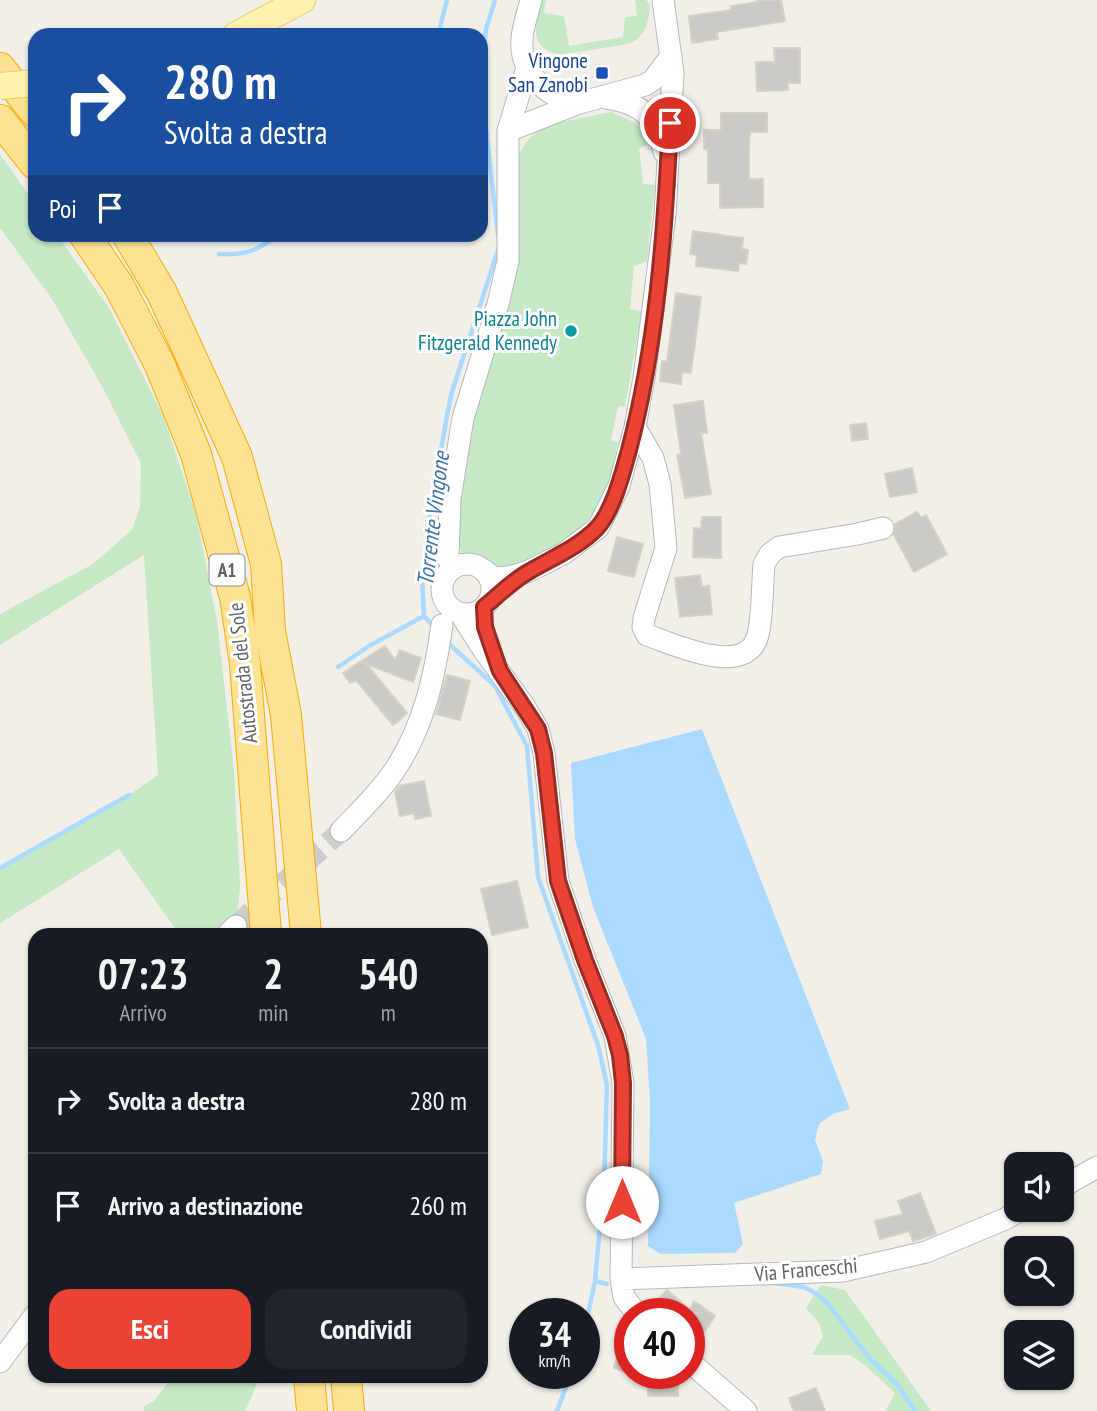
<!DOCTYPE html>
<html lang="it">
<style>
:root{--surface:#171b24;--page:#20242c;--text:#f1f3f6;--muted:#9ea1a6;--line:#363941;--accent:#ea4335}
body{margin:0;font-family:"PT Sans Narrow",sans-serif;background:var(--page);color:var(--text);height:100vh;display:flex;flex-direction:column;font-size:26px;white-space:nowrap}
*{box-sizing:border-box;margin:0}
p{font-size:23px;color:var(--muted)}
.icon{flex:none;width:38px;height:38px;fill:none;stroke:currentColor;stroke-width:2;stroke-linecap:round;stroke-linejoin:round}
.map{position:relative;flex:1;overflow:hidden}
.panel{position:absolute;left:28px;top:928px;width:460px;height:455px;display:flex;flex-direction:column;background:var(--surface);border-radius:21px;box-shadow:0 2px 5px #0004}
.panel>*{flex:none}
.top-card{position:absolute;left:28px;top:28px;width:460px;height:214px;border-radius:21px;box-shadow:0 2px 5px #0004;background:#1a4fa0;color:#fff;overflow:hidden}
.fabs{position:absolute;left:1004px;top:1152px;display:grid;gap:14px}
.fabs a{display:grid;place-items:center;width:70px;height:70px;border-radius:14px;background:var(--surface);box-shadow:0 2px 5px #0004;font-size:35px}
.speed{position:absolute;left:509px;top:1298px;display:flex;gap:14px;font-size:35px;font-weight:700;text-align:center}
.speed>*{display:grid;place-content:center;width:91px;height:91px;border-radius:50%;background:var(--surface);box-shadow:0 2px 5px #0004;line-height:1}
.speed small{font-size:18px;font-weight:400}
.speed .limit{border:10px solid #d22;background:#fff;color:#111}
.pin{position:absolute;display:grid;place-items:center;width:60px;height:60px;color:#fff;margin:-30px;border:4px solid #fff;border-radius:50%;box-shadow:0 2px 7px #0007}
.me{position:absolute;width:77px;margin:-38px;rotate:0deg;stroke-linejoin:round;filter:drop-shadow(0 0 5px #0008)}
.turn{display:flex;align-items:center;gap:24px;height:147px;padding:0 21px;font-size:32px}
.turn .icon{width:91px;height:91px;stroke-width:2.5}
.turn b{display:block;font-size:49px;line-height:60px}
.then{display:flex;align-items:center;height:66px;padding:0 21px;background:#0003;gap:14px;font-size:26px}
.eta{display:flex;justify-content:space-evenly;align-items:center;height:119px;text-align:center}
.eta b{font-size:42px;font-weight:800;line-height:49px}
.action{display:flex;gap:14px;margin-top:auto;padding:14px 21px}
.action a{flex:1;height:80px;border-radius:21px;background:var(--accent);color:#fff;font-size:28px;font-weight:800;line-height:80px;text-align:center}
.action a+a{background:var(--page);color:var(--text)}
ul{padding:0;list-style:none}
li{display:flex;align-items:center;gap:21px;height:105px;padding:0 21px;border-top:2px solid var(--line)}
li div{flex:1}
li b{display:block;font-size:26px}
li em{font-style:normal}
.map>svg:first-child{display:block}
</style>
<div class="map">
<svg width="1097" height="1411" viewBox="0 0 1097 1411">
<rect width="100%" height="100%" fill="#f1efe8"/>
<path fill="#c5e8c5" d="M 541,0 L 546,0 L 544,13 L 564,16 L 569,46 L 623,37 L 625,17 L 637,16 L 635,0 L 646,0 L 650,4 C 650,17 646,35 633,42 C 627,45 563,55 557,54 C 551,53 542,48 539,43 C 532,32 539,12 541,0 Z
M 611,112 L 638,124 L 648,144 L 639,148 L 643,184 L 655,185 L 647,261 L 634,266 L 630,309 L 642,311 L 625,407 L 618,406 L 611,440 L 618,442 L 610,480 L 603,499 L 590,518 L 578,531 L 529,564 L 495,570 L 480,559 L 465,556 L 454,542 L 456,511 L 518,156 L 527,141 L 542,126 Z
M 0,154 L 35,204 L 35,234 L 57,235 L 109,308 L 164,418 L 196,514 L 217,621 L 234,770 L 240,887 L 236,926 L 228,934 L 179,934 L 119,849 L 0,923 L 0,868 L 129,795 L 158,775 L 144,555 L 0,645 L 0,614 L 93,564 L 132,530 L 140,507 L 141,463 L 104,390 L 52,299 L 0,228 Z
M 821,1285 L 845,1290 L 931,1411 L 886,1411 L 895,1393 L 866,1366 L 850,1355 L 812,1355 L 823,1336 L 819,1323 L 806,1308 Z
M 173,1376 L 275,1376 L 272,1382 L 258,1382 L 245,1411 L 144,1411 L 143,1407 L 154,1401 Z"/>
<path fill="#aadaff" d="M 702,729 L 850,1109 L 833,1114 L 819,1124 L 815,1140 L 823,1161 L 821,1174 L 734,1203 L 743,1244 L 735,1253 L 660,1254 L 648,1246 L 650,1102 L 646,1039 L 593,907 L 575,839 L 571,763 Z"/>
<g fill="none" stroke-linecap="round" stroke-linejoin="round">
<path stroke="#aadaff" stroke-width="4.5" d="M 495,0 L 486,29 L 481,85 L 498,235
M 438,35 L 447,0
M 219,254 C 244,255 258,252 277,234
M 434,627 L 424,616 L 422,576 L 432,498 L 451,395 L 499,247
M 447,642 L 495,686 L 527,746 L 538,877 L 598,1045 L 607,1085 L 604,1183 L 595,1281 L 584,1333
M 338,667 L 369,646 L 424,616
M 0,868 L 129,795
M 595,1281 L 607,1284
M 774,1283 L 804,1287 L 817,1294 L 829,1305 L 869,1358 L 897,1384 L 915,1411
M 557,1411 L 571,1374"/>
</g>
<path fill="#cccac5" stroke="#d6d1c6" stroke-width="2" d="M 757,0 L 781,0 L 785,21 L 717,32 L 718,39 L 692,43 L 689,16 L 732,10 L 731,6 L 758,2 Z
M 774,48 L 800,48 L 800,83 L 788,83 L 788,90 L 757,91 L 756,62 L 775,62 Z
M 721,113 L 767,113 L 767,132 L 750,132 L 749,150 L 749,179 L 763,179 L 763,207 L 720,208 L 720,183 L 708,183 L 708,149 L 704,149 L 704,130 L 721,130 Z
M 693,231 L 743,238 L 742,249 L 748,250 L 746,264 L 739,263 L 738,271 L 696,266 L 697,255 L 690,254 Z
M 676,293 L 701,297 L 691,373 L 682,372 L 681,384 L 660,381 L 662,361 L 667,362 Z
M 703,401 L 707,433 L 701,433 L 711,494 L 685,498 L 677,455 L 681,454 L 674,405 Z
M 866,423 L 868,439 L 852,441 L 850,425 Z
M 912,468 L 917,492 L 890,497 L 885,474 Z
M 917,512 L 921,518 L 926,515 L 947,554 L 914,572 L 894,535 L 895,524 Z
M 702,517 L 721,517 L 721,558 L 693,557 L 694,528 L 701,529 Z
M 617,537 L 643,544 L 634,577 L 608,571 Z
M 700,575 L 702,587 L 709,586 L 712,614 L 680,617 L 675,578 Z
M 385,646 L 395,660 L 400,650 L 421,658 L 413,682 L 366,664 L 407,713 L 393,725 L 356,680 L 350,683 L 343,673 Z
M 447,675 L 470,681 L 460,720 L 436,714 Z
M 424,781 L 431,816 L 415,819 L 414,813 L 400,816 L 395,792 L 399,786 Z
M 517,881 L 528,927 L 492,935 L 481,889 Z
M 920,1193 L 936,1234 L 913,1241 L 909,1231 L 880,1239 L 875,1221 L 903,1214 L 898,1201 Z
M 667,1290 L 690,1310 L 694,1301 L 715,1316 L 699,1340 L 690,1333 L 690,1314 L 650,1314 L 649,1309 Z
M 628,1326 L 630,1326 L 630,1374 L 614,1368 Z
M 648,1374 L 678,1374 L 678,1396 L 648,1396 Z
M 816,1388 L 825,1411 L 794,1411 L 789,1398 Z"/>
<g fill="none" stroke-linecap="round" stroke-linejoin="round">
<path stroke="#ccccc8" stroke-width="21" stroke-dasharray="21 10" stroke-linecap="butt" d="M 236,926 L 341,831"/>
<g stroke="#b5b8bc" stroke-width="23">
<path id="minor" d="M 531,0 C 528,12 523,26 522,38 C 519,73 547,98 579,103
M 606,98 C 642,103 656,117 664,152
M 508,131 L 579,103 L 645,85 L 653,80 L 671,56
M 635,427 L 653,458 L 660,484 L 666,548 L 644,618 L 643,627 L 647,635 C 673,644 747,679 758,635 C 763,613 762,587 764,564 L 770,554 L 779,547 L 858,534 L 883,528
M442 589a25 25 0 1 1 50 0a25 25 0 1 1-50 0Z
M 453,568 L 448,558 L 450,499 L 463,418 L 498,304 L 508,261 L 508,131 L 527,68
M 484,570 L 494,578 L 508,577 L 527,572 L 563,554 L 598,528 L 619,486 L 635,427 L 644,378 L 665,215 L 673,73 L 663,0
M 460,613 L 485,652 L 525,707 L 538,729 L 544,753 L 558,881 L 585,960 L 615,1036 L 623,1083 L 621,1279 L 624,1297 L 637,1314
M 341,831 C 361,810 383,789 398,765 C 425,722 435,674 442,625
M 228,934 L 236,926
M 1062,1187 L 1097,1167
M 621,1279 L 843,1271 L 926,1252 L 1005,1219 L 1023,1209
M 0,1362 L 35,1315
M 690,1362 L 746,1411"/>
</g>
<g stroke="#f2c960" stroke-width="28">
<path id="major" d="M 236,35 L 302,0"/>
</g>
<g stroke="#f9ab00" stroke-width="32">
<path id="highway" d="M 0,68 L 35,112
M 0,120 L 35,164
M 84,234 L 119,286 L 160,365 L 196,454 L 235,597 L 245,664 L 266,934
M 127,234 L 162,293 L 237,457 L 266,564 L 270,631 L 286,715 L 306,934
M 309,1376 L 312,1411
M 346,1376 L 349,1411"/>
</g>
<use href="#minor" stroke="#fff" stroke-width="21"/>
<use href="#major" stroke="#fff2af" stroke-width="26"/>
<use href="#highway" stroke="#fde293" stroke-width="30"/>
<g stroke="#f2c960" stroke-width="28" stroke-linecap="butt">
<path id="major-bridge" d="M 0,86 L 35,83"/>
</g>
<use href="#major-bridge" stroke="#fff2af" stroke-width="26"/>
</g>
<g fill="none" stroke-linecap="round" stroke-linejoin="round">
<g stroke="#982c22" stroke-width="18">
<path id="route" d="M 622,1202 L 623,1083 L 620,1055 L 615,1036 L 585,960 L 558,881 L 544,753 L 538,729 L 500,671 L 485,627 L 484,607 C 499,595 513,580 530,571 C 552,558 579,547 597,528 C 613,511 623,472 629,450 C 657,344 665,232 670,123"/>
</g>
<use href="#route" stroke="#ea4335" stroke-width="12"/>
</g>
<rect fill="#1a4fb4" stroke="#fff" stroke-width="2.5" x="595" y="66" width="14" height="14" rx="3.5"/>
<circle fill="#0f9aa8" stroke="#fff" stroke-width="2.5" cx="571" cy="331" r="7"/>
<g text-anchor="middle" stroke-width="6" stroke-linejoin="round" paint-order="stroke">
<rect fill="#fff" stroke="#8f9295" stroke-width="2" x="209.5" y="554.5" width="35" height="31" rx="5"/>
<g font-size="19" font-weight="bold" fill="#5f6368">
<text x="227" y="577">A1</text>
</g>
<g font-size="21" fill="#164399" stroke="#fff" text-anchor="end">
<text x="588" y="68">Vingone<tspan x="588" dy="24">San Zanobi</tspan></text>
</g>
<g font-size="21" fill="#0d838f" stroke="#fff" text-anchor="end">
<text x="557" y="326">Piazza John<tspan x="557" dy="24">Fitzgerald Kennedy</tspan></text>
</g>
<g font-size="21" fill="#5f6368" stroke="#fff">
<text transform="translate(243 673) rotate(-96)" y="7">Autostrada del Sole</text>
<text transform="translate(806 1270) rotate(-5)" y="7">Via Franceschi</text>
</g>
<g font-size="23" font-style="italic" fill="#4174aa" stroke="#fff">
<text transform="translate(433 519) rotate(-83)" y="8">Torrente Vingone</text>
</g>
</g>
</svg>
<div class="fabs">
<a><svg class="icon" aria-label="sound" viewBox="0 0 24 24"><path d="M4 9h4l5-4v14l-5-4H4zM17 9q2 3 0 6"/></svg></a>
<a><svg class="icon" aria-label="search" viewBox="0 0 24 24"><circle cx="10" cy="10" r="6"/><path d="M15 15l6 6"/></svg></a>
<a><svg class="icon" aria-label="layers" viewBox="0 0 24 24"><path d="M12 4l9 5-9 5-9-5zM3 14l9 5 9-5"/></svg></a>
</div>
<div class="speed"><div>34<small>km/h</small></div><div class="limit">40</div></div>
<div class="pin" style="left:670px;top:123px;background:#d93025"><svg class="icon" aria-label="arrive" viewBox="0 0 24 24"><path d="M6 21V4h12l-3 4 3 4H6"/></svg></div>
<svg class="me" style="left:622px;top:1202px" viewBox="-20 -20 40 40"><circle r="19" fill="#fff"/><path d="M0-13L10 11 0 6-10 11z" fill="#ea4335"/></svg>
<div class="top-card">
<div class="turn"><svg class="icon" aria-label="right" viewBox="0 0 24 24"><path d="M7 20v-9h11M14 6l5 5-5 5"/></svg><div><b>280 m</b>Svolta a destra</div></div>
<div class="then">Poi<svg class="icon" aria-label="arrive" viewBox="0 0 24 24"><path d="M6 21V4h12l-3 4 3 4H6"/></svg></div>
</div>
<section class="panel">
<div class="eta">
<div><b>07:23</b><p>Arrivo</p></div>
<div><b>2</b><p>min</p></div>
<div><b>540</b><p>m</p></div>
</div>
<ul>
<li><svg class="icon" aria-label="right" viewBox="0 0 24 24"><path d="M7 20v-9h11M14 6l5 5-5 5"/></svg><div><b>Svolta a destra</b></div><em>280 m</em></li>
<li><svg class="icon" aria-label="arrive" viewBox="0 0 24 24"><path d="M6 21V4h12l-3 4 3 4H6"/></svg><div><b>Arrivo a destinazione</b></div><em>260 m</em></li>
</ul>
<div class="action"><a>Esci</a><a>Condividi</a></div>
</section>
</div>
